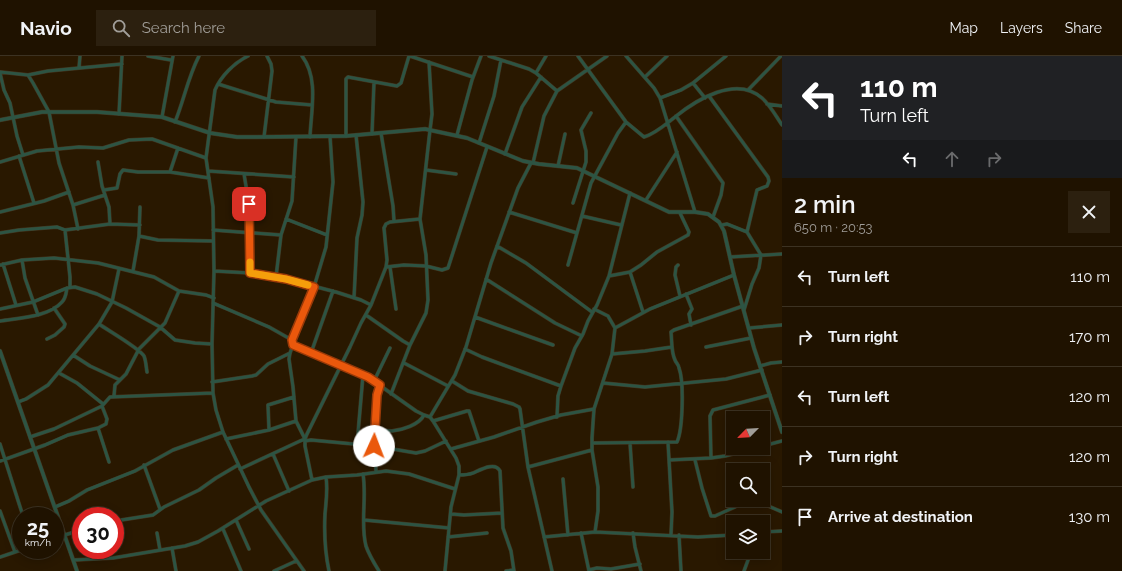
<!DOCTYPE html>
<meta charset="utf-8">
<style>
:root{--surface:#1f1200;--page:#2c200f;--text:#f1f3f6;--muted:#a19e99;--line:#3c3222}
body{margin:0;font-family:Raleway,sans-serif;background:var(--page);color:var(--text);height:100vh;display:flex;flex-direction:column;font-size:15px;white-space:nowrap}
*{box-sizing:border-box;margin:0}
p{font-size:13px;color:var(--muted)}
.icon{flex:none;width:22px;height:22px;fill:none;stroke:currentColor;stroke-width:2;stroke-linecap:round;stroke-linejoin:round}
.map{position:relative;flex:1;overflow:hidden}
.details{display:flex;flex-direction:column;background:var(--surface);width:340px}
.details>*{flex:none}
.banner{background:#202124;color:#fff;overflow:hidden}
.needle{width:26px;rotate:246deg}
.buttons{position:absolute;left:726px;top:355px;display:grid;gap:8px}
.buttons a{display:grid;place-items:center;width:44px;height:44px;border-radius:0px;background:var(--surface);box-shadow:0 2px 10px #0003,0 0 0 1px var(--line);font-size:20px}
.speed{position:absolute;left:12px;top:451px;display:flex;gap:8px;font-size:20px;font-weight:700;text-align:center}
.speed>*{display:grid;place-content:center;width:52px;height:52px;border-radius:50%;background:var(--surface);box-shadow:0 2px 10px #0003,0 0 0 1px var(--line);line-height:1}
.speed small{font-size:10px;font-weight:400}
.speed .limit{border:6px solid #d22;background:#fff;color:#111}
.pin{position:absolute;display:grid;place-items:center;width:34px;height:34px;color:#fff;margin:-17px;border-radius:8px;box-shadow:0 2px 6px #0006}
.me{position:absolute;width:44px;margin:-22px;rotate:2deg;stroke-linejoin:round;filter:drop-shadow(0 0 3px #0008)}
.turn{display:flex;align-items:center;gap:14px;height:84px;padding:0 12px;font-size:18px}
.turn .icon{width:52px;height:52px;stroke-width:2.5}
.turn b{display:block;font-size:28px;line-height:34px}
.lanes{display:flex;align-items:center;height:38px;padding:0 12px;background:#0003;justify-content:center;gap:20px;direction:ltr}
.lanes .off{opacity:.35}
.round{display:grid;place-items:center;flex:none;width:42px;height:42px;border-radius:0px;background:var(--page)}
.headline{display:flex;align-items:center;justify-content:space-between;height:68px;padding:0 12px}
h1{font-size:24px;font-weight:600;line-height:30px}
ul{padding:0;list-style:none}
li{display:flex;align-items:center;gap:12px;height:60px;padding:0 12px;border-top:1px solid var(--line)}
li div{flex:1}
li b{display:block;font-size:15px}
li em{font-style:normal}
header{display:flex;align-items:center;gap:24px;box-sizing:border-box;height:56px;padding:0 20px;background:var(--surface);border-bottom:1px solid var(--line)}
header strong{font-size:19px}
nav{display:flex;gap:22px;margin-inline-start:auto;font-size:14px}
.search{width:280px;height:36px;background:var(--page);display:flex;align-items:center;gap:10px;box-sizing:border-box;padding:0 14px;border-radius:0px;color:var(--muted);font-size:15px}
main{display:flex;flex:1;min-height:0}
.map>svg:first-child{display:block}
</style>
<header>
<strong>Navio</strong>
<div class="search"><svg class="icon" aria-label="search" viewBox="0 0 24 24"><circle cx="10" cy="10" r="6"/><path d="M15 15l6 6"/></svg>Search here</div>
<nav><a>Map</a><a>Layers</a><a>Share</a></nav>
</header>
<main>
<div class="map">
<svg width="782" height="515" viewBox="0 0 782 515">
<rect width="100%" height="100%" fill="#291800"/>
<g fill="none" stroke-linecap="round" stroke-linejoin="round">
<g stroke="#45351e" stroke-width="4">
<path id="minor" d="M 148,0 L 171,4
M 248,0 C 234,7 221,20 215,34 L 206,102 L 213,151 L 214,215 L 212,288 L 213,337 L 216,354 L 223,376 L 249,431 L 261,454 L 304,515
M 302,0 C 319,22 311,55 310,81
M 410,0 L 473,21
M 489,0 L 529,13 L 536,17 L 557,35
M 578,0 L 626,66 L 644,81 C 655,78 666,68 675,61 C 696,44 736,19 762,42 C 770,49 776,60 782,69
M 626,0 L 654,32 L 660,42 L 695,156
M 429,6 L 432,58 L 430,74
M 79,12 L 80,0
M 0,16 L 28,19 L 48,15 L 122,8
M 0,17 L 4,34 L 10,47 L 17,80 L 23,99
M 536,17 L 546,0
M 28,19 L 33,27 L 49,56 L 59,107 L 73,149 L 78,173
M 645,21 L 667,0
M 693,27 L 705,42
M 218,28 L 276,46 L 312,49
M 748,34 L 781,0
M 709,40 L 768,121 L 769,125 L 767,130 L 757,134 L 747,176
M 660,42 L 681,34 L 693,27 L 726,0
M 767,48 L 782,50
M 119,58 L 122,0
M 676,60 L 723,127 L 721,139 L 713,161
M 162,61 L 173,0
M 175,66 C 184,44 188,21 199,0
M 381,77 L 393,150 L 394,165
M 372,78 L 374,26
M 457,79 L 472,24 L 481,0
M 346,80 L 346,23 L 348,21 L 397,30 L 401,27 L 409,0
M 264,81 L 272,15 L 271,8 L 267,0
M 479,87 L 494,40 L 501,4
M 505,98 L 522,51 L 541,21
M 19,100 L 34,147
M 0,106 L 37,95 L 79,91 L 103,92 L 129,84 L 152,83 L 206,102
M 98,106 L 102,130 L 109,151 L 110,168
M 533,107 L 544,60 L 557,35 L 607,0
M 558,110 L 565,78
M 426,114 L 456,118
M 208,115 L 294,121
M 170,116 L 178,92
M 244,118 L 249,148 L 250,217
M 104,134 L 117,132 L 120,118 L 123,114 L 138,116 L 170,116 L 209,122
M 646,144 L 677,96
M 573,147 L 586,106 L 586,95 L 581,74 L 591,57
M 73,149 L 105,139
M 0,156 L 44,145 L 69,136
M 509,156 L 577,177
M 582,160 L 621,169
M 286,163 L 327,179
M 722,169 L 727,168 L 747,176 L 761,199 L 759,212 L 752,228 L 744,254
M 65,174 L 70,221 L 70,231
M 213,174 L 281,179
M 0,177 L 19,174 L 57,171 L 65,174 L 110,168 L 140,169
M 139,180 L 158,184 L 213,185
M 497,190 L 526,207 L 592,256
M 730,201 L 782,198
M 22,204 L 25,222 L 38,259
M 3,208 L 16,249
M 0,209 L 22,204 L 54,202 L 98,207 L 154,221 L 179,235 L 206,239 L 214,242
M 568,209 L 591,127 L 618,77 L 626,66
M 678,209 L 676,211 L 675,219 L 680,240
M 386,211 L 404,209 L 426,210 L 442,214 L 448,212 L 487,91
M 390,211 L 396,253
M 133,215 L 139,180 L 140,151
M 214,215 L 250,217 L 286,223 L 336,236 L 361,244 L 371,249
M 630,216 L 643,256
M 609,220 L 630,216 L 641,209 L 657,196 L 688,179 L 689,176 L 680,157
M 276,221 L 281,179 L 292,145 L 296,81
M 486,223 L 555,267 L 582,280
M 686,238 L 692,253 L 689,258 L 691,269
M 354,242 L 357,182 L 362,159 L 363,146 L 356,79
M 213,247 L 269,271 L 292,284 L 293,289 L 368,321 L 416,355 L 424,359 L 430,361 L 433,365 L 456,402 L 459,410 L 459,419 L 451,451 L 445,515
M 0,253 L 33,246 L 67,232 L 75,231 L 97,238 L 126,252 L 160,271 L 175,284 L 195,287 L 212,288
M 594,253 L 608,260 L 615,272 L 612,298 L 594,353 L 593,367 L 592,382 L 592,394 L 598,431 L 598,455 L 595,476
M 366,259 L 403,285 L 410,289
M 475,261 L 553,289
M 0,265 C 18,262 49,261 62,246 C 66,242 66,237 67,232
M 99,268 C 109,275 139,292 144,300 C 146,305 146,310 147,316
M 615,272 L 650,253 L 734,219
M 749,272 L 782,269
M 47,283 L 55,279 L 64,271 L 65,268 L 54,252
M 292,284 L 314,231 L 326,191 L 333,126 L 330,80
M 293,289 L 290,297 L 289,303 L 293,331 L 296,365 L 305,383 L 305,390 L 312,424
M 706,291 L 751,282
M 465,293 L 482,301 L 561,330
M 311,297 L 333,235
M 612,298 L 645,295 L 672,291
M 73,299 L 90,310 L 120,324
M 404,307 L 448,330
M 760,310 L 771,307 L 782,306
M 59,317 L 77,327 L 103,348
M 374,325 L 390,292
M 452,325 L 468,335 L 513,348 L 519,351 L 520,353 L 528,411 L 552,515
M 212,326 L 252,320 L 256,319 L 268,308 L 290,297
M 603,327 L 645,331 L 726,323 L 762,314
M 391,338 L 410,289 L 426,257 L 428,244 L 426,199 L 420,163
M 114,340 L 115,329 L 126,318 L 139,293 L 165,267 L 179,235
M 18,346 L 26,343 L 48,329 L 99,268 L 112,246 L 119,213
M 430,361 L 455,319 L 466,291 L 491,207 L 518,132 L 531,107
M 557,361 L 558,340 L 561,330 L 575,292 L 583,278 L 588,265 L 597,249 L 609,220 L 630,137
M 433,365 L 467,355 L 469,355 L 479,385
M 98,372 L 109,406
M 375,373 C 380,373 386,375 392,375 C 402,374 419,369 424,359
M 269,374 L 268,349 L 294,341
M 30,381 L 54,373 L 102,350 L 110,341 L 213,337
M 226,383 L 269,374 L 296,365
M 305,385 L 311,384 L 375,390 L 416,397 L 425,395 L 446,385
M 668,386 L 672,456 L 671,479
M 592,387 L 677,386 C 683,373 684,325 679,312 C 679,309 676,307 675,304 C 671,296 672,285 671,276 L 674,274 L 743,250
M 630,387 L 633,431
M 0,388 L 23,460
M 357,389 L 363,319
M 763,390 L 782,385
M 451,393 L 494,381 L 537,366 L 561,359 L 594,353
M 273,398 L 289,435
M 711,402 L 710,360 L 713,354 L 770,339
M 669,404 L 711,402 L 725,400 L 756,392
M 695,404 L 702,432 L 711,460 L 715,460 L 735,451
M 0,405 L 45,389 L 68,379 L 98,372 L 106,368 L 107,363 L 102,350
M 144,409 L 160,453
M 528,411 L 592,394
M 240,413 L 300,385 L 305,383 L 307,378 L 350,291 L 361,267 L 371,249 L 386,211 L 387,204 L 384,172 L 386,168 L 390,166 L 420,163 L 430,74
M 376,416 C 375,390 372,354 380,329
M 363,418 C 367,442 360,468 366,490 C 369,499 374,507 379,515
M 459,419 C 464,419 468,419 473,417 C 480,414 495,405 500,415 L 503,472 L 511,495 L 514,515
M 326,421 C 328,434 326,446 325,458 C 324,478 325,496 329,515
M 563,423 L 568,479
M 766,449 L 782,456
M 55,451 L 69,445 L 87,434 L 135,415 L 173,394 L 223,376
M 0,455 L 15,496
M 451,458 L 464,459 L 502,457
M 236,464 L 249,493
M 364,464 L 449,472
M 115,465 L 153,459 L 164,451 L 199,434 L 216,422 L 238,409
M 223,473 L 241,515
M 763,476 L 782,475
M 157,477 L 160,494
M 581,477 L 589,515
M 633,477 L 635,491 L 641,515
M 679,479 L 681,515
M 448,481 L 487,477
M 544,481 L 595,476 L 698,481 L 733,479
M 55,482 L 81,474
M 172,492 L 176,515
M 0,501 L 21,494
M 74,504 L 113,502 L 185,490 L 198,486 L 218,475 L 266,445 L 312,424 L 326,421 L 357,419 L 386,415 L 409,418 L 455,433
M 589,514 L 597,512 L 611,513 L 640,508
M 274,515 L 296,505
M 506,515 L 513,514
M 744,515 L 751,496"/>
</g>
<g stroke="#45351e" stroke-width="4.5">
<path id="tertiary" d="M 0,64 L 42,56 L 97,56 L 162,61 L 210,77 L 237,81 L 256,81 L 346,80 L 425,73 L 467,82 L 523,105 L 539,108 L 577,112 L 669,156 L 695,156 L 708,158 L 719,166 L 724,175 L 734,219 L 754,292 L 782,376
M 0,295 L 77,515"/>
</g>
<use href="#minor" stroke="#2d5443" stroke-width="3"/>
<use href="#tertiary" stroke="#2d5443" stroke-width="3.5"/>
</g>
<g fill="none" stroke-linecap="round" stroke-linejoin="round">
<g stroke="#983908" stroke-width="10">
<path id="route" d="M 249,148 L 250,217 L 286,223 L 314,231 L 292,284 L 293,289 L 368,321 L 380,329 L 377,339 L 374,390"/>
</g>
<use href="#route" stroke="#ea580c" stroke-width="7"/>
<path stroke="#f59e0b" stroke-width="7" d="M 250,206 L 250,217 L 286,223 L 308,229"/>
</g>
</svg>
<div class="buttons">
<a><svg class="needle" viewBox="-14 -14 28 28"><path d="M0-13l5 13h-10z" fill="#e53935"/><path d="M0 13l5-13h-10z" fill="#a19e99"/></svg></a>
<a><svg class="icon" aria-label="search" viewBox="0 0 24 24"><circle cx="10" cy="10" r="6"/><path d="M15 15l6 6"/></svg></a>
<a><svg class="icon" aria-label="layers" viewBox="0 0 24 24"><path d="M12 4l9 5-9 5-9-5zM3 14l9 5 9-5"/></svg></a>
</div>
<div class="speed"><div>25<small>km/h</small></div><div class="limit">30</div></div>
<div class="pin" style="left:249px;top:148px;background:#d93025"><svg class="icon" aria-label="arrive" viewBox="0 0 24 24"><path d="M6 21V4h12l-3 4 3 4H6"/></svg></div>
<svg class="me" style="left:374px;top:390px" viewBox="-20 -20 40 40"><circle r="19" fill="#fff"/><path d="M0-13L10 11 0 6-10 11z" fill="#ea580c"/></svg>
</div>
<section class="details">
<div class="banner">
<div class="turn"><svg class="icon" aria-label="left" viewBox="0 0 24 24"><path d="M17 20v-9H6M10 6l-5 5 5 5"/></svg><div><b>110 m</b>Turn left</div></div>
<div class="lanes"><svg class="icon" aria-label="left" viewBox="0 0 24 24"><path d="M17 20v-9H6M10 6l-5 5 5 5"/></svg><svg class="icon off" aria-label="ahead" viewBox="0 0 24 24"><path d="M12 20V5M6 11l6-6 6 6"/></svg><svg class="icon off" aria-label="right" viewBox="0 0 24 24"><path d="M7 20v-9h11M14 6l5 5-5 5"/></svg></div>
</div>
<div class="headline"><div><h1>2 min</h1><p>650 m · 20:53</p></div><a class="round"><svg class="icon" aria-label="close" viewBox="0 0 24 24"><path d="M6 6l12 12M18 6L6 18"/></svg></a></div>
<ul>
<li><svg class="icon" aria-label="left" viewBox="0 0 24 24"><path d="M17 20v-9H6M10 6l-5 5 5 5"/></svg><div><b>Turn left</b></div><em>110 m</em></li>
<li><svg class="icon" aria-label="right" viewBox="0 0 24 24"><path d="M7 20v-9h11M14 6l5 5-5 5"/></svg><div><b>Turn right</b></div><em>170 m</em></li>
<li><svg class="icon" aria-label="left" viewBox="0 0 24 24"><path d="M17 20v-9H6M10 6l-5 5 5 5"/></svg><div><b>Turn left</b></div><em>120 m</em></li>
<li><svg class="icon" aria-label="right" viewBox="0 0 24 24"><path d="M7 20v-9h11M14 6l5 5-5 5"/></svg><div><b>Turn right</b></div><em>120 m</em></li>
<li><svg class="icon" aria-label="arrive" viewBox="0 0 24 24"><path d="M6 21V4h12l-3 4 3 4H6"/></svg><div><b>Arrive at destination</b></div><em>130 m</em></li>
</ul>
</section>
</main>
